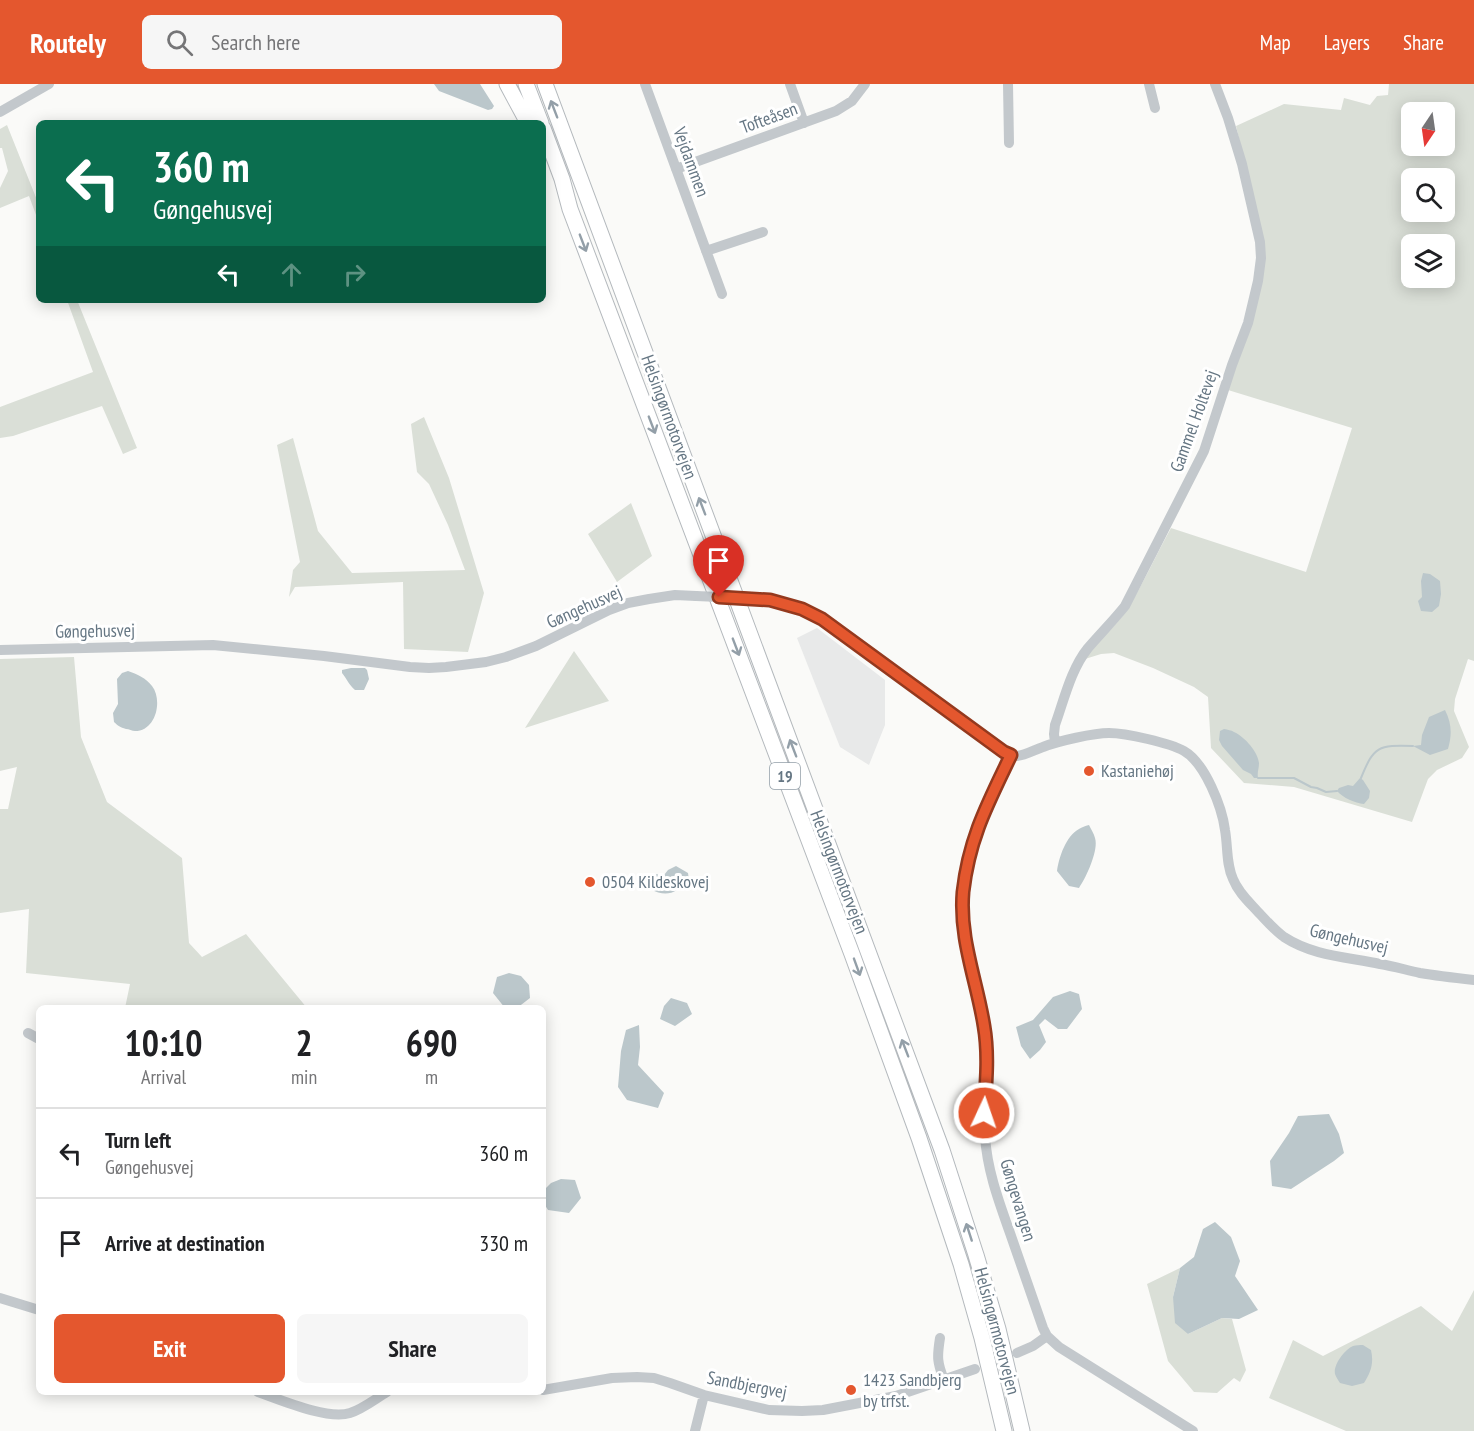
<!DOCTYPE html>
<meta charset="utf-8">
<style>
:root{--surface:#fff;--page:#f6f6f6;--text:#202124;--muted:#757577;--line:#e0e0e0;--accent:#e4572e}
body{margin:0;font-family:"PT Sans Narrow",sans-serif;background:var(--page);color:var(--text);height:100vh;display:flex;flex-direction:column;font-size:22px;white-space:nowrap}
*{box-sizing:border-box;margin:0}
p{font-size:20px;color:var(--muted)}
.icon{flex:none;width:33px;height:33px;fill:none;stroke:currentColor;stroke-width:2;stroke-linecap:round;stroke-linejoin:round}
.map{position:relative;flex:1;overflow:hidden}
.sheet{position:absolute;left:36px;top:921px;width:510px;height:390px;display:flex;flex-direction:column;background:var(--surface);border-radius:9px;box-shadow:0 3px 15px #0003}
.sheet>*{flex:none}
.banner{position:absolute;left:36px;top:36px;width:510px;height:183px;border-radius:9px;box-shadow:0 3px 15px #0003;background:#0b6e4f;color:#fff;overflow:hidden}
.needle{width:39px;rotate:193deg}
.fabs{position:absolute;left:1401px;top:18px;display:grid;gap:12px}
.fabs a{display:grid;place-items:center;width:54px;height:54px;border-radius:9px;background:var(--surface);box-shadow:0 3px 15px #0003;font-size:30px}
.pin{position:absolute;display:grid;place-items:center;width:51px;height:51px;color:#fff;margin:-62px -26px;border-radius:50% 50% 50% 0;rotate:-45deg;box-shadow:0 0 6px #0007}
.pin .icon{rotate:45deg}
.me{position:absolute;width:66px;margin:-33px;rotate:3deg;stroke-linejoin:round;filter:drop-shadow(0 0 4px #0008)}
.turn{display:flex;align-items:center;gap:21px;height:126px;padding:0 18px;font-size:27px}
.turn .icon{width:78px;height:78px;stroke-width:2.5}
.turn b{display:block;font-size:42px;line-height:51px}
.lanes{display:flex;align-items:center;height:57px;padding:0 18px;background:#0003;justify-content:center;gap:30px;direction:ltr}
.lanes .off{opacity:.35}
.eta{display:flex;justify-content:space-evenly;align-items:center;height:102px;text-align:center}
.eta b{font-size:36px;font-weight:700;line-height:42px}
.cta{display:flex;gap:12px;margin-top:auto;padding:12px 18px}
.cta a{flex:1;height:69px;border-radius:9px;background:var(--accent);color:#fff;font-size:24px;font-weight:700;line-height:69px;text-align:center}
.cta a+a{background:var(--page);color:var(--text)}
ul{padding:0;list-style:none}
li{display:flex;align-items:center;gap:18px;height:90px;padding:0 18px;border-top:2px solid var(--line)}
li div{flex:1}
li b{display:block;font-size:22px}
li em{font-style:normal}
header{display:flex;align-items:center;gap:36px;box-sizing:border-box;height:84px;padding:0 30px;background:var(--accent);color:#fff}
header strong{font-size:28px}
nav{display:flex;gap:33px;margin-inline-start:auto;font-size:21px}
.search{width:420px;height:54px;background:var(--page);display:flex;align-items:center;gap:15px;box-sizing:border-box;padding:0 21px;border-radius:9px;color:var(--muted);font-size:22px}
.map>svg:first-child{display:block}
</style>
<header>
<strong>Routely</strong>
<div class="search"><svg class="icon" aria-label="search" viewBox="0 0 24 24"><circle cx="10" cy="10" r="6"/><path d="M15 15l6 6"/></svg>Search here</div>
<nav><a>Map</a><a>Layers</a><a>Share</a></nav>
</header>
<div class="map">
<svg width="1474" height="1347" viewBox="0 0 1474 1347">
<rect width="100%" height="100%" fill="#fafaf8"/>
<path fill="#e8e9e9" d="M 817,544 L 885,596 L 885,641 L 869,681 L 840,663 L 797,554 Z"/>
<path fill="#dadfd7" fill-rule="evenodd" d="M 1389,0 L 1474,0 L 1474,577 L 1468,575 L 1455,615 L 1454,627 L 1469,663 L 1462,674 L 1437,686 L 1428,695 L 1412,738 L 1294,703 L 1244,699 L 1211,664 L 1208,613 L 1194,603 L 1153,584 L 1114,569 L 1101,570 L 1085,575 C 1096,556 1115,544 1127,526 C 1143,500 1156,471 1171,444 L 1306,488 L 1352,344 L 1228,306 L 1264,158 L 1236,42 L 1284,20 L 1341,26 L 1344,14 L 1370,21 L 1377,12 L 1388,11 ZM 1412,28 L 1444,28 L 1444,62 L 1412,62 ZM 1412,94 L 1444,94 L 1444,128 L 1412,128 ZM 1412,160 L 1444,160 L 1444,194 L 1412,194 Z
M 7,41 L 39,121 L 39,139 L 29,112 L 0,124 L 0,104 L 8,87 L 2,64 L 0,64 L 0,45 Z
M 67,216 L 77,216 L 137,364 L 123,370 L 102,322 L 13,352 L 0,354 L 0,323 L 93,288 Z
M 424,333 L 449,394 L 484,509 L 468,568 L 404,565 L 403,498 L 295,503 L 289,513 L 293,486 L 300,478 L 277,361 L 293,354 L 318,447 L 352,489 L 465,486 L 448,441 L 429,400 L 417,388 L 411,340 Z
M 631,419 L 652,472 L 617,498 L 588,450 Z
M 574,567 L 609,617 L 525,644 Z
M 74,573 L 81,653 L 107,718 L 182,774 L 189,859 L 202,873 L 246,850 L 307,924 L 125,924 L 130,900 L 26,889 L 29,825 L 0,829 L 0,725 L 8,725 L 17,683 L 0,687 L 0,575 Z
M 1180,1184 L 1173,1213 L 1188,1250 L 1222,1234 L 1232,1235 L 1246,1286 L 1240,1298 L 1234,1294 L 1217,1309 L 1194,1308 L 1168,1277 L 1147,1200 Z
M 1474,1206 L 1474,1347 L 1346,1347 L 1269,1314 L 1293,1256 L 1323,1272 L 1421,1222 L 1452,1247 Z"/>
<path fill="#bbc7cb" d="M 434,0 L 480,0 L 494,22 L 492,25 L 488,26 L 439,7 Z
M 1423,489 L 1430,490 L 1440,497 L 1441,510 L 1439,522 L 1432,528 L 1421,527 L 1418,517 L 1422,513 L 1421,497 Z
M 351,584 L 365,584 L 367,586 L 369,595 L 364,606 L 355,606 C 349,601 347,595 342,589 L 342,586 Z
M 128,587 C 137,590 146,594 152,602 C 163,616 156,647 135,647 C 132,647 129,645 126,645 C 120,643 118,642 114,638 L 113,629 L 118,620 L 117,595 L 122,589 Z
M 1445,626 C 1452,640 1452,651 1448,665 L 1430,671 L 1413,662 L 1421,661 L 1422,651 L 1429,633 Z
M 1224,645 C 1228,646 1231,646 1234,648 C 1245,653 1258,668 1259,679 C 1259,685 1257,688 1258,694 L 1254,694 L 1251,690 L 1243,686 L 1222,662 L 1219,656 L 1220,647 Z
M 1360,694 L 1363,696 L 1370,707 L 1369,714 L 1364,720 C 1355,719 1343,714 1337,707 L 1339,704 L 1348,701 L 1353,702 Z
M 1089,741 C 1091,745 1094,750 1095,754 C 1099,766 1086,794 1079,804 L 1069,802 L 1057,787 C 1059,773 1066,752 1079,745 C 1082,743 1085,742 1089,741 Z
M 676,782 L 688,789 L 689,796 C 676,809 667,814 650,805 L 648,800 L 649,792 L 655,790 L 664,791 L 668,786 Z
M 509,889 L 521,892 L 529,901 L 530,914 L 517,924 L 505,924 L 493,909 L 497,893 Z
M 1070,907 L 1079,910 L 1082,925 L 1067,945 L 1058,945 L 1045,935 L 1039,941 L 1046,958 L 1040,966 L 1030,975 L 1021,962 L 1016,943 L 1033,936 L 1053,913 Z
M 671,914 L 687,919 L 692,930 L 675,942 L 660,935 L 664,922 Z
M 639,941 L 640,963 L 638,981 L 664,1009 L 658,1024 L 627,1016 L 618,1003 L 621,967 L 626,946 Z
M 1329,1030 L 1339,1050 L 1344,1069 L 1334,1077 L 1291,1105 L 1272,1102 L 1270,1077 L 1289,1049 L 1298,1032 Z
M 561,1095 L 575,1096 L 581,1114 L 569,1129 L 548,1126 L 543,1118 L 543,1107 L 551,1099 Z
M 1215,1138 L 1231,1153 L 1240,1177 L 1235,1192 L 1258,1226 L 1239,1235 L 1222,1234 L 1188,1250 L 1175,1239 L 1173,1213 L 1180,1184 L 1194,1173 L 1203,1145 Z
M 1363,1261 L 1371,1266 C 1374,1279 1371,1288 1364,1299 L 1352,1302 L 1340,1299 C 1338,1296 1336,1293 1335,1290 C 1333,1281 1345,1265 1353,1262 C 1356,1261 1360,1261 1363,1261 Z"/>
<g fill="none" stroke-linecap="round" stroke-linejoin="round">
<path stroke="#bbc7cb" stroke-width="2" d="M 1258,694 L 1294,694 L 1311,703 L 1317,704 L 1326,708 L 1337,707
M 1361,694 C 1374,662 1378,661 1413,662"/>
<g stroke="#b4b9bd" stroke-width="17">
<path id="highway" d="M 507,0 L 528,39
M 526,0 L 541,39
M 545,0 L 942,1066 L 976,1171 L 998,1245 L 1022,1347
M 543,44 L 562,95 L 570,125 L 852,870 L 919,1054 L 961,1180 L 982,1254 L 1004,1347"/>
</g>
<path stroke="#c3c8cc" stroke-width="10" d="M 645,0 L 722,210
M 790,0 L 804,39
M 1008,0 L 1009,59
M 1149,0 L 1155,24
M 0,28 L 49,0
M 676,85 L 836,27 L 852,17 L 865,0
M 706,167 L 763,148
M 766,515 C 787,518 804,526 822,535 L 1004,668 C 1009,670 1012,672 1017,672 C 1026,671 1034,666 1043,663 C 1058,657 1094,649 1109,649 C 1126,649 1170,659 1184,667 C 1205,679 1222,723 1225,746 C 1228,763 1226,780 1233,795 C 1238,808 1249,818 1258,828 C 1266,836 1274,846 1284,853 C 1313,872 1347,873 1380,880 C 1393,882 1406,886 1420,889 C 1438,892 1456,894 1474,896
M 0,566 L 213,561 L 324,572 L 410,583 L 429,584 L 446,583 L 486,578 L 506,573 L 536,562 L 609,526 L 628,519 L 649,515 L 675,511 L 696,512
M 1055,659 L 1054,650 L 1055,641 C 1064,616 1071,585 1088,564 C 1100,550 1113,537 1125,522 L 1204,367 L 1232,281 L 1248,239 L 1258,197 L 1261,174 L 1260,158 L 1242,80 L 1228,34 L 1215,0
M 1011,671 C 1002,689 992,706 984,724 C 967,764 959,811 965,854 C 970,889 982,922 986,957 C 990,988 982,1020 985,1052 C 987,1086 999,1118 1010,1149 C 1021,1181 1032,1213 1043,1244 L 1047,1252 L 1059,1263 L 1193,1347
M 28,949 L 39,955
M 0,1214 L 39,1226
M 940,1254 C 937,1273 937,1278 944,1296
M 1017,1269 L 1033,1262 L 1047,1252
M 543,1306 L 612,1294 L 637,1293 L 654,1294 L 670,1299 L 704,1311 L 769,1326 L 802,1327 L 823,1326 L 896,1312 L 975,1285
M 258,1308 C 281,1316 327,1336 350,1329 C 363,1325 375,1315 387,1308
M 695,1347 L 704,1311"/>
<use href="#highway" stroke="#fff" stroke-width="15"/>
<path stroke="#c3c8cc" stroke-width="10" d="M 696,512 L 766,515"/>
</g>
<defs><path id="oneway-shaft" d="M-6 0H5M1.5-3L5.5 0L1.5 3" fill="none" stroke-width="1.6" stroke-linecap="round" stroke-linejoin="round" transform="scale(1.5)"/></defs>
<g stroke="#939fa8">
<use href="#oneway-shaft" transform="translate(554 25) rotate(-111)"/>
<use href="#oneway-shaft" transform="translate(583 159) rotate(69)"/>
<use href="#oneway-shaft" transform="translate(652 341) rotate(69)"/>
<use href="#oneway-shaft" transform="translate(702 422) rotate(-111)"/>
<use href="#oneway-shaft" transform="translate(736 563) rotate(69)"/>
<use href="#oneway-shaft" transform="translate(793 664) rotate(-111)"/>
<use href="#oneway-shaft" transform="translate(857 883) rotate(70)"/>
<use href="#oneway-shaft" transform="translate(905 964) rotate(-111)"/>
<use href="#oneway-shaft" transform="translate(969 1148) rotate(-108)"/>
</g>
<g fill="none" stroke-linecap="round" stroke-linejoin="round">
<g stroke="#94391e" stroke-width="15">
<path id="route" d="M 719,513 L 770,516 L 802,525 L 822,535 L 1004,668 L 1011,671 C 988,719 969,754 963,808 C 959,855 977,897 984,942 C 989,971 986,1000 984,1029"/>
</g>
<use href="#route" stroke="#e4572e" stroke-width="10"/>
</g>
<g fill="#e4572e" stroke="#fff" stroke-width="2">
<circle cx="1089" cy="687" r="6"/>
<circle cx="590" cy="798" r="6"/>
<circle cx="851" cy="1306" r="6"/>
</g>
<g text-anchor="middle" stroke-width="6" stroke-linejoin="round" paint-order="stroke">
<rect fill="#fff" stroke="#939fa8" stroke-width="1.5" x="770" y="679" width="30" height="26" rx="4.5"/>
<g font-size="16" font-weight="bold" fill="#657683">
<text x="785" y="698">19</text>
</g>
<g font-size="18" fill="#657683" stroke="#fff">
<text transform="translate(769 34) rotate(-20)" y="6">Tofteåsen</text>
<text transform="translate(691 78) rotate(70)" y="6">Vejdammen</text>
<text transform="translate(669 333) rotate(70)" y="6">Helsingørmotorvejen</text>
<text transform="translate(1194 337) rotate(-70)" y="6">Gammel Holtevej</text>
<text transform="translate(584 523) rotate(-24)" y="6">Gøngehusvej</text>
<text transform="translate(95 547) rotate(-1)" y="6">Gøngehusvej</text>
<text transform="translate(839 788) rotate(69)" y="6">Helsingørmotorvejen</text>
<text transform="translate(1349 855) rotate(13)" y="6">Gøngehusvej</text>
<text transform="translate(1018 1116) rotate(73)" y="6">Gøngevangen</text>
<text transform="translate(997 1247) rotate(75)" y="6">Helsingørmotorvejen</text>
<text transform="translate(747 1301) rotate(11)" y="6">Sandbjergvej</text>
</g>
<g font-size="18" fill="#657683" stroke="#fff" text-anchor="start">
<text x="1101" y="693">Kastaniehøj</text>
<text x="602" y="804">0504 Kildeskovej</text>
<text x="863" y="1302">1423 Sandbjerg<tspan x="863" dy="21">by trfst.</tspan></text>
</g>
</g>
</svg>
<div class="fabs">
<a><svg class="needle" viewBox="-14 -14 28 28"><path d="M0-13l5 13h-10z" fill="#e53935"/><path d="M0 13l5-13h-10z" fill="#757577"/></svg></a>
<a><svg class="icon" aria-label="search" viewBox="0 0 24 24"><circle cx="10" cy="10" r="6"/><path d="M15 15l6 6"/></svg></a>
<a><svg class="icon" aria-label="layers" viewBox="0 0 24 24"><path d="M12 4l9 5-9 5-9-5zM3 14l9 5 9-5"/></svg></a>
</div>
<div class="pin" style="left:719px;top:513px;background:#d93025"><svg class="icon" aria-label="arrive" viewBox="0 0 24 24"><path d="M6 21V4h12l-3 4 3 4H6"/></svg></div>
<svg class="me" style="left:984px;top:1029px" viewBox="-20 -20 40 40"><circle r="17" fill="#e4572e" stroke="#fff" stroke-width="3"/><path d="M0-11L8 9 0 5-8 9z" fill="#fff"/></svg>
<div class="banner">
<div class="turn"><svg class="icon" aria-label="left" viewBox="0 0 24 24"><path d="M17 20v-9H6M10 6l-5 5 5 5"/></svg><div><b>360 m</b>Gøngehusvej</div></div>
<div class="lanes"><svg class="icon" aria-label="left" viewBox="0 0 24 24"><path d="M17 20v-9H6M10 6l-5 5 5 5"/></svg><svg class="icon off" aria-label="ahead" viewBox="0 0 24 24"><path d="M12 20V5M6 11l6-6 6 6"/></svg><svg class="icon off" aria-label="right" viewBox="0 0 24 24"><path d="M7 20v-9h11M14 6l5 5-5 5"/></svg></div>
</div>
<section class="sheet">
<div class="eta">
<div><b>10:10</b><p>Arrival</p></div>
<div><b>2</b><p>min</p></div>
<div><b>690</b><p>m</p></div>
</div>
<ul>
<li><svg class="icon" aria-label="left" viewBox="0 0 24 24"><path d="M17 20v-9H6M10 6l-5 5 5 5"/></svg><div><b>Turn left</b><p>Gøngehusvej</p></div><em>360 m</em></li>
<li><svg class="icon" aria-label="arrive" viewBox="0 0 24 24"><path d="M6 21V4h12l-3 4 3 4H6"/></svg><div><b>Arrive at destination</b></div><em>330 m</em></li>
</ul>
<div class="cta"><a>Exit</a><a>Share</a></div>
</section>
</div>
